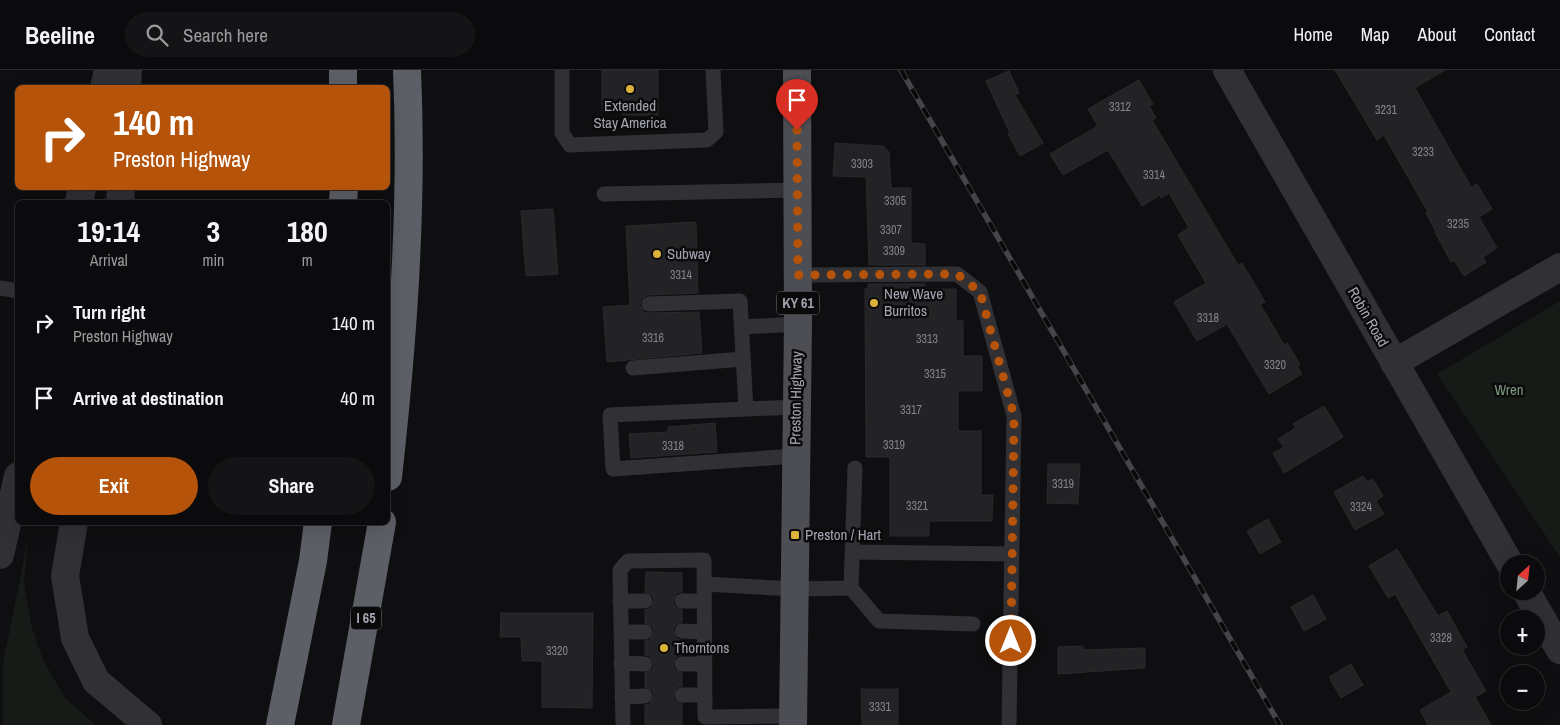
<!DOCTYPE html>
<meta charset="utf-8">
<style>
:root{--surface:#0b0b0d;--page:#141416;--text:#f1f3f6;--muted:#9a9b9d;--line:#2b2b2e;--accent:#b45309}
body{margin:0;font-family:"Archivo Narrow",sans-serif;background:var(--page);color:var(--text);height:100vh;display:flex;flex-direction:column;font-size:19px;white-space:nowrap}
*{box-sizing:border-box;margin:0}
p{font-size:16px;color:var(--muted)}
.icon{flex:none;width:28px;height:28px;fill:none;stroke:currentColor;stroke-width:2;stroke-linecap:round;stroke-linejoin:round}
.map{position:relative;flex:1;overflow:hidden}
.panel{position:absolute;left:15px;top:130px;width:375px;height:325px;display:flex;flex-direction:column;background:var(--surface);border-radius:8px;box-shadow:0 5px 20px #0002,0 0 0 1px var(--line)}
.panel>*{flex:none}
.guide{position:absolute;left:15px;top:15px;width:375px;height:105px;border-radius:8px;box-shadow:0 5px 20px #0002,0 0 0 1px var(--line);background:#b45309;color:#fff;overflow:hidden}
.needle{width:32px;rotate:27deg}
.buttons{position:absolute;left:1500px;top:485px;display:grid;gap:10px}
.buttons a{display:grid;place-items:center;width:45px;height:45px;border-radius:50%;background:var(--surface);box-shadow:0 5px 20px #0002,0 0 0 1px var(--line);font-size:25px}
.pin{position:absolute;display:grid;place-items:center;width:42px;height:42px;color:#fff;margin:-51px -21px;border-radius:50% 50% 50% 0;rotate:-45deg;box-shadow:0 0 5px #0007}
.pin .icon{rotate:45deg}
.me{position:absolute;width:55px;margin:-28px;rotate:0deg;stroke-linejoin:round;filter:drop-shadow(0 0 4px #0008)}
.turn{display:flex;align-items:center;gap:18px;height:105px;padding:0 15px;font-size:22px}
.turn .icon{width:65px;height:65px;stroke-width:2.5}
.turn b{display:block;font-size:35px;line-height:42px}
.eta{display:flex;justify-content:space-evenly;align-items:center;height:85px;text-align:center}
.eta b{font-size:30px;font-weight:800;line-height:35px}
.action{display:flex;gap:10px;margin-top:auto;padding:10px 15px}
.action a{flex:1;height:58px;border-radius:30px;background:var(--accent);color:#fff;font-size:20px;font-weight:800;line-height:58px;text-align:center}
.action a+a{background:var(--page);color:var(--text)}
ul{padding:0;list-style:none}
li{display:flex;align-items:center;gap:15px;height:75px;padding:0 15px}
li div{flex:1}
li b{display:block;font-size:19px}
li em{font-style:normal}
header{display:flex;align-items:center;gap:30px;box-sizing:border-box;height:70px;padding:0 25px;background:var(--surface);border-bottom:1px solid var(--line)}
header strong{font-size:24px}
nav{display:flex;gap:28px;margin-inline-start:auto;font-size:18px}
.search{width:350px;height:45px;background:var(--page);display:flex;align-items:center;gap:12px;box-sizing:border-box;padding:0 18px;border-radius:28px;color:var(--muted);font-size:19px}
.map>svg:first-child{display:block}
</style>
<header>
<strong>Beeline</strong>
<div class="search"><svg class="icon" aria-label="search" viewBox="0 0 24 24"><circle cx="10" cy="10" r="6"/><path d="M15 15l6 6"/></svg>Search here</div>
<nav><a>Home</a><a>Map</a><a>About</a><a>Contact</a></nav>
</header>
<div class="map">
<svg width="1560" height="655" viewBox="0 0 1560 655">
<rect width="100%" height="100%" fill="#0f0f11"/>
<path fill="#161b17" d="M 1560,231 L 1560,487 L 1437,304 Z
M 28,470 L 24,513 L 31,555 L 43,590 L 65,628 L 96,655 L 3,655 L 3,593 Z"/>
<path fill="#232224" stroke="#2a2a2c" d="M 602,0 L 658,0 L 658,45 L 623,45 L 622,41 L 602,41 Z
M 1335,0 L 1445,0 L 1415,18 L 1471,117 L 1477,114 L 1492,139 L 1479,147 L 1497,178 L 1483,187 L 1486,192 L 1464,206 L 1454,190 L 1451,192 L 1435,162 L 1436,162 L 1426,143 L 1428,142 L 1384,65 L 1377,70 Z
M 1009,1 L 1019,23 L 1015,25 L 1043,73 L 1020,86 L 1008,64 L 1010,63 L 986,11 Z
M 1139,10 L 1153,34 L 1149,36 L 1156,48 L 1152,50 L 1238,195 L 1242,193 L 1265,232 L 1260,234 L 1284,275 L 1287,273 L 1300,294 L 1297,296 L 1302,304 L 1269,324 L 1227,254 L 1197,271 L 1174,232 L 1206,213 L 1178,165 L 1189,158 L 1169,123 L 1161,128 L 1160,125 L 1142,136 L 1108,80 L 1063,105 L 1050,84 L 1098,56 L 1088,39 Z
M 835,73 L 883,76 L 889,82 L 891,118 L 911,118 L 911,173 L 925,174 L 925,195 L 869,195 L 866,107 L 833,106 Z
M 553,139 L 558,204 L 526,206 L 521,141 Z
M 696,152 L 698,223 L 648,225 L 641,229 L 640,235 L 644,242 L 649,243 L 699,242 L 702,283 L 607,292 L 603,237 L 630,235 L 626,156 Z
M 868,214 L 925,214 L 925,219 L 956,219 L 956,251 L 963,251 L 963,286 L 982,286 L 982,321 L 958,321 L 958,361 L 981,361 L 981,425 L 993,425 L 992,451 L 929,451 L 929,466 L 890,466 L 890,387 L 866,387 L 865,219 L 868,219 Z
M 1324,336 L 1343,367 L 1284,403 L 1273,383 L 1284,377 L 1278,369 L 1296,358 L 1293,354 Z
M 715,353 L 717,382 L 631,388 L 629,364 L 668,362 L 668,357 Z
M 1048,394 L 1080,394 L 1078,434 L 1047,433 Z
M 1363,406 L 1367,412 L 1373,409 L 1383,426 L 1376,431 L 1384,444 L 1355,460 L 1334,422 Z
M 1268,449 L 1281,472 L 1260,484 L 1247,461 Z
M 1397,479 L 1438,546 L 1447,541 L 1467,577 L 1462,580 L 1486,621 L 1475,627 L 1491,655 L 1428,655 L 1420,640 L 1451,622 L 1395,524 L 1388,528 L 1369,496 Z
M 646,502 L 682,503 L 682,522 L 677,523 L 673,531 L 674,536 L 682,540 L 682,552 L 674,556 L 673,561 L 677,569 L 682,570 L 682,585 L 677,586 L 673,594 L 674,599 L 682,603 L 682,616 L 677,617 L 673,625 L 674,630 L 682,634 L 682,655 L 645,655 L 645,635 L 650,634 L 654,626 L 653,621 L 645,617 L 645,603 L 653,599 L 654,594 L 650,586 L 645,585 L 645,571 L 650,570 L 654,562 L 653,557 L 645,553 L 645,540 L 650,539 L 654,531 L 653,526 L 645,522 Z
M 1313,525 L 1326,549 L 1304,561 L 1291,537 Z
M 501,543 L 593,543 L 592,638 L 542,637 L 542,591 L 522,591 L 521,567 L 500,567 Z
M 1083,576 L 1083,580 L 1145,578 L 1145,598 L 1058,604 L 1058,577 Z
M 1351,594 L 1363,615 L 1341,628 L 1329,607 Z
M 861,619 L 898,619 L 898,655 L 862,655 Z"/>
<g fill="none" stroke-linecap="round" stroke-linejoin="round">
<path stroke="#313135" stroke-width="15" d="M 562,0 L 562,63 L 570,75 L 707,70 L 716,62 L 713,0
M 604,124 L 797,120
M 798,205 L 957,204 L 980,222 L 1014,346 L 1009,655
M 0,218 L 18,221
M 649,234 L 740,231 L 746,339
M 742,257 L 798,254
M 633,298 L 743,289
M 795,337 L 610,345 L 613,399 L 795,386
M 852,482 L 1012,484
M 704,514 L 794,519 L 851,518 L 879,551 L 973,554
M 851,518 L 855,398
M 620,531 L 645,531
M 682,531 L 704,531
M 682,561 L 704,562
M 621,562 L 645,562
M 621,593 L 645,594
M 682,594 L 705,594
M 682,625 L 705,625
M 622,627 L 645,626
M 623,655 L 620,500 L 628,491 L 704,490 L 705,647 L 793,646"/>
<path stroke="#313135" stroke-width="28" d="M 1227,0 L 1510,494
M 104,18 L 108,0
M 127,18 L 128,0
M 79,132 L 82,118
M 120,132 L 121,118
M 1394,293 L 1560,197
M 74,452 L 65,506 L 75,568 L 96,611 L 148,655
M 0,485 L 18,406
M 1526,521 L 1560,580"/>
<path stroke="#4d4e54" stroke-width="28" d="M 793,655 L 798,254 L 797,0"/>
<path stroke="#5d5f66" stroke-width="28" d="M 343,0 L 343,18
M 343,132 L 344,118
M 388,407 C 403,272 413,136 407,0
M 280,655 L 313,491 L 318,452
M 346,655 L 382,452"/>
<g stroke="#44454a" stroke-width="5.5">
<path id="rail" d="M 901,0 L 1280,655"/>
</g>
<use href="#rail" stroke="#0b0a0b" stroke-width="4" stroke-dasharray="11" stroke-linecap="butt"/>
</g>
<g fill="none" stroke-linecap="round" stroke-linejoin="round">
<path stroke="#b45309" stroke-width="9" stroke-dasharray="0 16.2" d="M 797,60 L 798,205 L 957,204 L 980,222 L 1014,346 L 1011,571"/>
</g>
<g fill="#ddb23b" stroke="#0b0a0b" stroke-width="2">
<circle cx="630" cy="19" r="5"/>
<circle cx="657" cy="184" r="5"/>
<circle cx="874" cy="233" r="5"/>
<rect x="790" y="460" width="10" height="10" rx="2.5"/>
<circle cx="664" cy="578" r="5"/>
</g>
<g text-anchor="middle" stroke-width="5" stroke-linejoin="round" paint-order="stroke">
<g font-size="12" fill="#82848c">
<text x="1120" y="41">3312</text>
<text x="1386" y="44">3231</text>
<text x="1423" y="86">3233</text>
<text x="862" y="98">3303</text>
<text x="1154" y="109">3314</text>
<text x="895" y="135">3305</text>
<text x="1458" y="158">3235</text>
<text x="891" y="164">3307</text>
<text x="894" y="185">3309</text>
<text x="681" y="209">3314</text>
<text x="1208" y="252">3318</text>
<text x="653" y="272">3316</text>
<text x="927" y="273">3313</text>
<text x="1275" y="299">3320</text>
<text x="935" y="308">3315</text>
<text x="911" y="344">3317</text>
<text x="894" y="379">3319</text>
<text x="673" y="380">3318</text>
<text x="1063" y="418">3319</text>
<text x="917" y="440">3321</text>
<text x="1361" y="441">3324</text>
<text x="1441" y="572">3328</text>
<text x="557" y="585">3320</text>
<text x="880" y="641">3331</text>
</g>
<g fill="#0b0a0b" stroke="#75767e" stroke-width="1">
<rect x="777" y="221.5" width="42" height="23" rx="4"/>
<rect x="351" y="536.5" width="30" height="23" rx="4"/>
</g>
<g font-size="14" font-weight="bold" fill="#a2a5b0">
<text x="798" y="238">KY 61</text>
<text x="366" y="553">I 65</text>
</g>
<g font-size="15" fill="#a2a5b0" stroke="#0b0a0b" text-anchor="start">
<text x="630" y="41" text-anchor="middle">Extended<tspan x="630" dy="17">Stay America</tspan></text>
<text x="667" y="189">Subway</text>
<text x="884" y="229">New Wave<tspan x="884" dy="17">Burritos</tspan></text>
<text x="805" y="470">Preston / Hart</text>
<text x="674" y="583">Thorntons</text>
</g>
<g font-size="15" fill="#a2a5b0" stroke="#0b0a0b">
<text transform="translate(1368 247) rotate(60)" y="5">Robin Road</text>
<text transform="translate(796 328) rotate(-89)" y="5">Preston Highway</text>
</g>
<g font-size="15" fill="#7b997f" stroke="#0b0a0b">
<text x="1509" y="325">Wren</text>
</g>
</g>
</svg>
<div class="buttons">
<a><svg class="needle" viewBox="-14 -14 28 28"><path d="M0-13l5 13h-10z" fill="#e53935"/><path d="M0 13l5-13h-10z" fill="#9a9b9d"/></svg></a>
<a>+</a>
<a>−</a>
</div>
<div class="pin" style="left:797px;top:60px;background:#d93025"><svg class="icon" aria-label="arrive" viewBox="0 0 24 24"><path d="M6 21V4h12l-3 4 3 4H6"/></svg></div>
<svg class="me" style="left:1011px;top:571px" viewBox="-20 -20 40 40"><circle r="17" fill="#b45309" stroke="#fff" stroke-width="3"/><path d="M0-11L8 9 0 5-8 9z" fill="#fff"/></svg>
<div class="guide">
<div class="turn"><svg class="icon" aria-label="right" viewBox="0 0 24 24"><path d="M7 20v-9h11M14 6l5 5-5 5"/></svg><div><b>140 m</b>Preston Highway</div></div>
</div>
<section class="panel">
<div class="eta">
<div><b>19:14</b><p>Arrival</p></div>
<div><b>3</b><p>min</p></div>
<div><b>180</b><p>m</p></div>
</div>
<ul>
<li><svg class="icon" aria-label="right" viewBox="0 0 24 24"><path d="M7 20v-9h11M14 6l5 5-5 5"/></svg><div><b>Turn right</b><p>Preston Highway</p></div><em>140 m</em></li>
<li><svg class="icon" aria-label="arrive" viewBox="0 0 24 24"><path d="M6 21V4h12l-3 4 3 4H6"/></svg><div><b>Arrive at destination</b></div><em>40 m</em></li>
</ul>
<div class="action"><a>Exit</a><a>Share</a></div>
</section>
</div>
